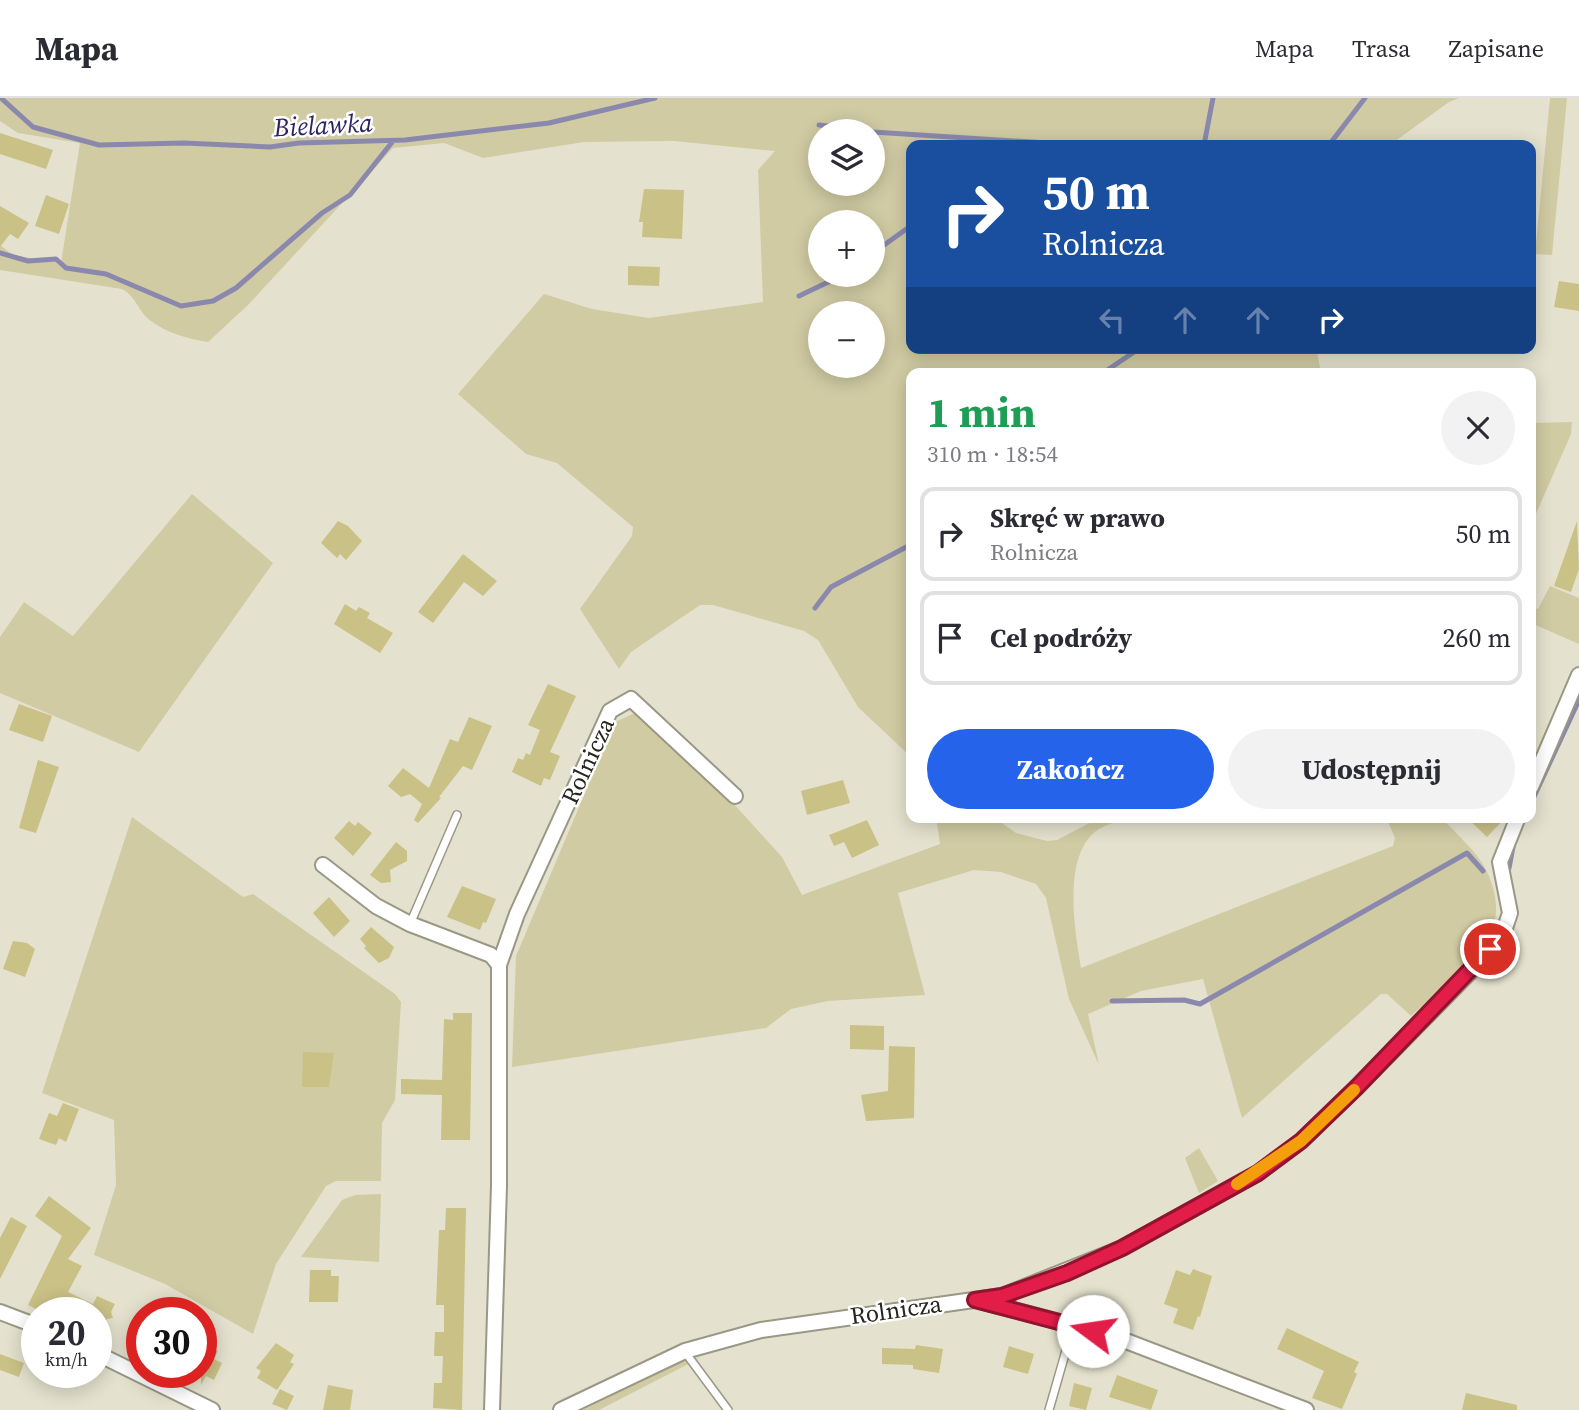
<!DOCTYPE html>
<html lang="pl">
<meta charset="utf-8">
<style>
:root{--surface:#fff;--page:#f2f2f3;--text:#2b2b33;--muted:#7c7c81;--line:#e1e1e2;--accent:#2563eb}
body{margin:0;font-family:"Source Serif 4",serif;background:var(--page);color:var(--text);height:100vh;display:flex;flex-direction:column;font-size:26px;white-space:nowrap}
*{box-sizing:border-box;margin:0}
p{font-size:23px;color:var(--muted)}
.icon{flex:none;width:38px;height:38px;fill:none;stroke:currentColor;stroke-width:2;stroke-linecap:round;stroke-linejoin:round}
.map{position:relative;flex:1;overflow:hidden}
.details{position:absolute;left:906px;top:270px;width:630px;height:455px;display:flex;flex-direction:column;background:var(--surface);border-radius:14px;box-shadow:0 4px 18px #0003}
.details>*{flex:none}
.top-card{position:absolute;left:906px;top:42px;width:630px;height:214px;border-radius:14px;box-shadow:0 4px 18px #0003;background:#1a4fa0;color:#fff;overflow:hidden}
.tools{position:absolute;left:808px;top:21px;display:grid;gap:14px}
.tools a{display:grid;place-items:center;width:77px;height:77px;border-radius:50%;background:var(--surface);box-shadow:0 4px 18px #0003;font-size:35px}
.speed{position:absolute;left:21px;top:1199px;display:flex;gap:14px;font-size:35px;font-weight:700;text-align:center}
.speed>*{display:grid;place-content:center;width:91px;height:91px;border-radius:50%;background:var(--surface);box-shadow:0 4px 18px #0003;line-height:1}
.speed small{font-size:18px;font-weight:400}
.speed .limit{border:10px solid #d22;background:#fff;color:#111}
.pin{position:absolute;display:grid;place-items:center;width:60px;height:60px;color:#fff;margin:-30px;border:4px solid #fff;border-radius:50%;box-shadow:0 2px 7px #0007}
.me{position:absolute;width:77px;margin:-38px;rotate:284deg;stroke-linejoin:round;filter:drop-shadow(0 0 5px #0008)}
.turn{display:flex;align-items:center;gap:24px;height:147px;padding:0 21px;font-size:32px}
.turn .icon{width:91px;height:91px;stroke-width:2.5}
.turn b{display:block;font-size:49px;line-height:60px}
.lanes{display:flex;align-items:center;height:66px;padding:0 21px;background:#0003;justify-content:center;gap:35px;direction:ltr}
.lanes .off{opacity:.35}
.round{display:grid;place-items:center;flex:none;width:74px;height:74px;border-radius:37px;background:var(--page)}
.summary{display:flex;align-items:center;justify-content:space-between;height:119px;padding:0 21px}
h1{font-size:42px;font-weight:700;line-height:52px;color:#1e9e55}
.action{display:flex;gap:14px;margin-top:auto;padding:14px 21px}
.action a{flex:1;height:80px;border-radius:42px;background:var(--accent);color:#fff;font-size:28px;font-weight:700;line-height:80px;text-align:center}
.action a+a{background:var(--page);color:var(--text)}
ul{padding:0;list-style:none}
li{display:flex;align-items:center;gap:21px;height:94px;margin:0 14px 10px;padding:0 7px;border:4px solid var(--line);border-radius:14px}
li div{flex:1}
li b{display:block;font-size:26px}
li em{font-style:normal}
header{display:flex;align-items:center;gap:42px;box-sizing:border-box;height:98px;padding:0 35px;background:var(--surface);border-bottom:2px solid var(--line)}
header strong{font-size:33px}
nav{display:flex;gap:38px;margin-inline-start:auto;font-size:24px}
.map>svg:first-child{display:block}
</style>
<header>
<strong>Mapa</strong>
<nav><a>Mapa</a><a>Trasa</a><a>Zapisane</a></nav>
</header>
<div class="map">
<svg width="1579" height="1312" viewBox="0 0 1579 1312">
<rect width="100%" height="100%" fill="#e4e2ce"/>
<path fill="#d0cba3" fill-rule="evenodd" d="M 0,0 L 1459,0 L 1449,4 L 1390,47 L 912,47 L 912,250 L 1413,250 L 1317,254 L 1321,275 L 912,275 L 912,660 L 858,609 L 818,542 L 804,533 L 713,507 L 700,507 L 631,554 L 619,571 L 580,511 L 632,438 L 633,429 L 557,365 L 526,356 L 458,296 L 544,196 L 592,211 L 649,220 L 763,204 L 758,72 L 775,53 L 674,43 L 584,44 L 483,60 L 444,45 L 393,50 L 248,207 L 208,244 C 189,241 167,235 151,223 C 138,214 137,199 122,191 L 0,172 L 0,147 L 13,157 L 61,165 L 80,45 L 18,35 L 0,23 ZM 821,33 L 873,33 L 873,86 L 821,86 ZM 821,124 L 873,124 L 873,177 L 821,177 ZM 821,215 L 873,215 L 873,268 L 821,268 Z
M 1550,0 L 1567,0 L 1552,157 L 1535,156 Z
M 1572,324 L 1571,336 L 1531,427 L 1531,325 Z
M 192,396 L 273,465 L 139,654 L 0,595 L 0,539 L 24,504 L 73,538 Z
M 1550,488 L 1579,500 L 1579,546 L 1531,525 L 1531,509 L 1538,511 Z
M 635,615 L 646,619 L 733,705 L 782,759 L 802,797 L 940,746 L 936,719 L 1002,719 L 1002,725 L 1016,735 L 1047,743 L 1057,742 L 1101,719 L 1129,719 C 1120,723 1108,726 1099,731 C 1061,755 1075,834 1081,870 L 1393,748 L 1395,740 L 1386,719 L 1441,719 C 1455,735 1477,753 1486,772 C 1521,843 1457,876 1411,918 L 1387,896 L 1381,896 L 1242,1020 L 1203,881 L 1141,893 L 1088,916 L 1099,967 L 1069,901 L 1046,800 L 1036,786 L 1001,774 L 974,772 L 898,795 L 925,897 L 828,903 L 791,911 L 766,930 L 512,969 L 516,858 L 615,624 Z
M 132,719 L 243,799 L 253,796 L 395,896 L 401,904 L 395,1002 L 382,1025 L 381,1083 L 336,1083 L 326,1088 L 276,1166 L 253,1236 L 165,1186 L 94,1157 L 116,1087 L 114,1022 L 42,995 Z
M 1199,1050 L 1218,1083 L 1199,1095 L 1185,1060 Z
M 381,1096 L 379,1164 L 301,1159 L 342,1102 L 355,1097 Z
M 700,1260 L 599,1312 L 582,1312 L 683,1262 Z"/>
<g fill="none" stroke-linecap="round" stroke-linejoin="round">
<path stroke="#8a89ad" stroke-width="5" d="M 1,0 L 33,29 L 99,47 L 184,45 L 270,49 L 299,45 L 405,42 L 549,25 L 655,0
M 819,27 L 868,33
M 873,34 L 1079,47
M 1204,47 L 1213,0
M 1329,47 L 1365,0
M 0,155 L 28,163 L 56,161 L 66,170 L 106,176 L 181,208 L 213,203 L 236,190 L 322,115 L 350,97 L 393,43
M 873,155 L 912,127
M 799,198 L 843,177
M 1103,275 L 1140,250
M 815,510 L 831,489 L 912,446
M 1531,705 L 1579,602
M 1509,770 L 1513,749
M 1112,903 L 1184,902 L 1200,906 L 1467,755 L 1483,773"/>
</g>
<path fill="#cac187" d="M 0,35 L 53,52 L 46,71 L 0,56 Z
M 644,91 L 684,92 L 682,141 L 642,139 L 643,124 L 639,124 Z
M 46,97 L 69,106 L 59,136 L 35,128 Z
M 0,108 L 29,125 L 18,141 L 10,136 L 0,149 Z
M 628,168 L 660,169 L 659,188 L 628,187 Z
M 1559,183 L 1579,186 L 1579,213 L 1554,209 Z
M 338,423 L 348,428 L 362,443 L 346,462 L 340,456 L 337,460 L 321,445 Z
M 1577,423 L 1579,471 L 1571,494 L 1554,488 Z
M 463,456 L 497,483 L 483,498 L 464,484 L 433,525 L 418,514 Z
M 345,506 L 356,513 L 359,509 L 370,515 L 367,520 L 393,535 L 380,555 L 334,526 Z
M 548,586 L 576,598 L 550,654 L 560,658 L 550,682 L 544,680 L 541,688 L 512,674 L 518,660 L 523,662 L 526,655 L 530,657 L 540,632 L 528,627 Z
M 19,606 L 52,618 L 43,644 L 9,632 Z
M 469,619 L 492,628 L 472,672 L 463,668 L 439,699 L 441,700 L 418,725 L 414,722 L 422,706 L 410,696 L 401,699 L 388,688 L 403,670 L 429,690 L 450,641 L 458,644 Z
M 38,662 L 59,669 L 36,735 L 19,730 Z
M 843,682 L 850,705 L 807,717 L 801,693 Z
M 1466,719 L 1506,719 L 1487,739 Z
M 867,722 L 879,747 L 852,760 L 844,744 L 834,748 L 829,737 Z
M 349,723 L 355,728 L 358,724 L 372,735 L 353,758 L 334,740 Z
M 396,744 L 407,753 L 407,763 L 390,772 L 391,784 L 381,785 L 370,777 Z
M 462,788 L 496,801 L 486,825 L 483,824 L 480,832 L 447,819 Z
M 329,799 L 350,823 L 334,839 L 313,815 Z
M 371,829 L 394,849 L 389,860 L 379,865 L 364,850 L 366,848 L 360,841 Z
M 13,843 L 27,845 L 35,851 L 25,879 L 3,871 Z
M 453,915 L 472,915 L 470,1042 L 441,1042 L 442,997 L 401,996 L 401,981 L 442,982 L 444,921 L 453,922 Z
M 850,927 L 884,928 L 884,952 L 850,951 Z
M 889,948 L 915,949 L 914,1020 L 866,1023 L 861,997 L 888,993 Z
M 303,954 L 334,955 L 329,989 L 302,989 Z
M 63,1005 L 79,1011 L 66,1044 L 59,1040 L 56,1047 L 39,1041 L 49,1015 L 57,1018 Z
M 49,1098 L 91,1130 L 68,1161 L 82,1168 L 68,1194 L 93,1206 L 97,1198 L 115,1206 L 111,1214 L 113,1220 L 107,1221 L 97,1246 L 96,1214 L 42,1214 L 28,1207 L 62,1138 L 35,1118 Z
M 446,1110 L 466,1110 L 462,1312 L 433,1310 L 434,1285 L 442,1285 L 443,1258 L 434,1258 L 435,1234 L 444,1234 L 444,1207 L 436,1207 L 439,1132 L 445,1132 Z
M 11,1119 L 27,1128 L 0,1181 L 0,1140 Z
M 1193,1171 L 1212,1178 L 1200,1219 L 1198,1218 L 1193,1232 L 1173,1225 L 1178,1211 L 1164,1206 L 1176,1172 L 1190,1177 Z
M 310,1172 L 331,1172 L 331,1178 L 339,1178 L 338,1204 L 309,1204 Z
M 1287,1230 L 1359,1264 L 1354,1274 L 1357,1276 L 1342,1311 L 1312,1300 L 1324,1273 L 1277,1251 Z
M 201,1245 L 218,1253 L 214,1261 L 222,1265 L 214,1282 L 206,1278 L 201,1287 Z
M 276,1245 L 294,1257 L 290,1264 L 294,1266 L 277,1292 L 257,1280 L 261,1273 L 256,1270 Z
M 916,1247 L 943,1251 L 939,1275 L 913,1271 L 913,1267 L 882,1266 L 882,1250 L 915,1251 Z
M 1009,1248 L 1034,1256 L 1028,1276 L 1003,1269 Z
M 0,1256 L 24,1265 L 19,1279 L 0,1272 Z
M 1117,1277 L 1158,1292 L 1151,1312 L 1109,1299 Z
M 1074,1285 L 1092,1290 L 1086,1312 L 1069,1308 Z
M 328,1287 L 353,1292 L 350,1312 L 323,1312 Z
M 280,1291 L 294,1298 L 287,1312 L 272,1306 Z
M 1466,1295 L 1517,1307 L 1517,1312 L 1462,1312 Z"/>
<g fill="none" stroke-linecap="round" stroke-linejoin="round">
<g stroke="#9a9885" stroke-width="10">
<path id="service" d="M 410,826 L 457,717
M 685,1254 L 728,1312
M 1049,1312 L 1073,1228"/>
</g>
<g stroke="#9a9885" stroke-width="18">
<path id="minor" d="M 1531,689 L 1579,577
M 323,767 L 376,808 L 410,826 L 491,857 L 499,867 L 499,1088 L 492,1312
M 499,867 L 517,816 L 610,613 L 631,601 L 735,698
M 980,1203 L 1113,1238 L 1306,1312
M 0,1214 L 37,1228
M 96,1255 L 212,1312
M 561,1312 L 685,1253 L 761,1232 L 1002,1198 L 1122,1150 L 1258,1075 L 1301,1043 L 1357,989 L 1476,868 L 1504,833 L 1510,815 L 1500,764 L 1518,719"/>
</g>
<use href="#service" stroke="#fff" stroke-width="7"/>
<use href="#minor" stroke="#fff" stroke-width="14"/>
</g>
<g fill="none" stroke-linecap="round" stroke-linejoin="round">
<g stroke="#92132f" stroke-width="18">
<path id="route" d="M 1093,1233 L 975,1202 L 1002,1198 L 1067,1175 L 1122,1150 L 1258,1075 L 1301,1043 L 1357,989 L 1490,851"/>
</g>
<use href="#route" stroke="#e11d48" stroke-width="12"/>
<path stroke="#f59e0b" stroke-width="12" d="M 1237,1086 L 1301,1043 L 1354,992"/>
</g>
<g text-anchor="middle" stroke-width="5" stroke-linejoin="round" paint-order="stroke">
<g font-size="24" fill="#26251e" stroke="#fff">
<text transform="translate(588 663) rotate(-65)" y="8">Rolnicza</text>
<text transform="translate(896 1212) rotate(-8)" y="8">Rolnicza</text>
</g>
<g font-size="26" font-style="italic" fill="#2d2362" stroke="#fff">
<text transform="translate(323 27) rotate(-3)" y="9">Bielawka</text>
</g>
</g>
</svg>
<div class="tools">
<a><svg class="icon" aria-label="layers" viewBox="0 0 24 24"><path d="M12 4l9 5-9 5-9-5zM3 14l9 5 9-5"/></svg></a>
<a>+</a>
<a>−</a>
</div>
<div class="speed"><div>20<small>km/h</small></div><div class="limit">30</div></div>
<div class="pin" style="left:1490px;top:851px;background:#d93025"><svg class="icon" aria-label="arrive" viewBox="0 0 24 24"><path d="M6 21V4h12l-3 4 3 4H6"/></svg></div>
<svg class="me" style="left:1093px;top:1233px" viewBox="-20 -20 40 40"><circle r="19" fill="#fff"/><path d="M0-13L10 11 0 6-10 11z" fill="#e11d48"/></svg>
<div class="top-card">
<div class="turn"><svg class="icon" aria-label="right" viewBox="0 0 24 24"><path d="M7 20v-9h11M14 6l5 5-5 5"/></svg><div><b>50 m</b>Rolnicza</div></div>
<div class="lanes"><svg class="icon off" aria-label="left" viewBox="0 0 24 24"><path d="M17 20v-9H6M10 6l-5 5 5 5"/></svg><svg class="icon off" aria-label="ahead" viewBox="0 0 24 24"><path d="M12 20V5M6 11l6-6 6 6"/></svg><svg class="icon off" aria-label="ahead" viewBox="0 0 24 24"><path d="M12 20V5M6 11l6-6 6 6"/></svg><svg class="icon" aria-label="right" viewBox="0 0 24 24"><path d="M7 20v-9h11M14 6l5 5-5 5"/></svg></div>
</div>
<section class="details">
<div class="summary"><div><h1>1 min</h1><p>310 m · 18:54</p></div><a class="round"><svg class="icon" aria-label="close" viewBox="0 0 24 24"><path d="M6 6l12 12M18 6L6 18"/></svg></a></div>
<ul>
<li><svg class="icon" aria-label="right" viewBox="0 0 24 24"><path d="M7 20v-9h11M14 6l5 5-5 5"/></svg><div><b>Skręć w prawo</b><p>Rolnicza</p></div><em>50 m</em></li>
<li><svg class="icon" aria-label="arrive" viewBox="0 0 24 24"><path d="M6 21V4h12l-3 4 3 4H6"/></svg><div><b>Cel podróży</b></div><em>260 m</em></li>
</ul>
<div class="action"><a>Zakończ</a><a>Udostępnij</a></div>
</section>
</div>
